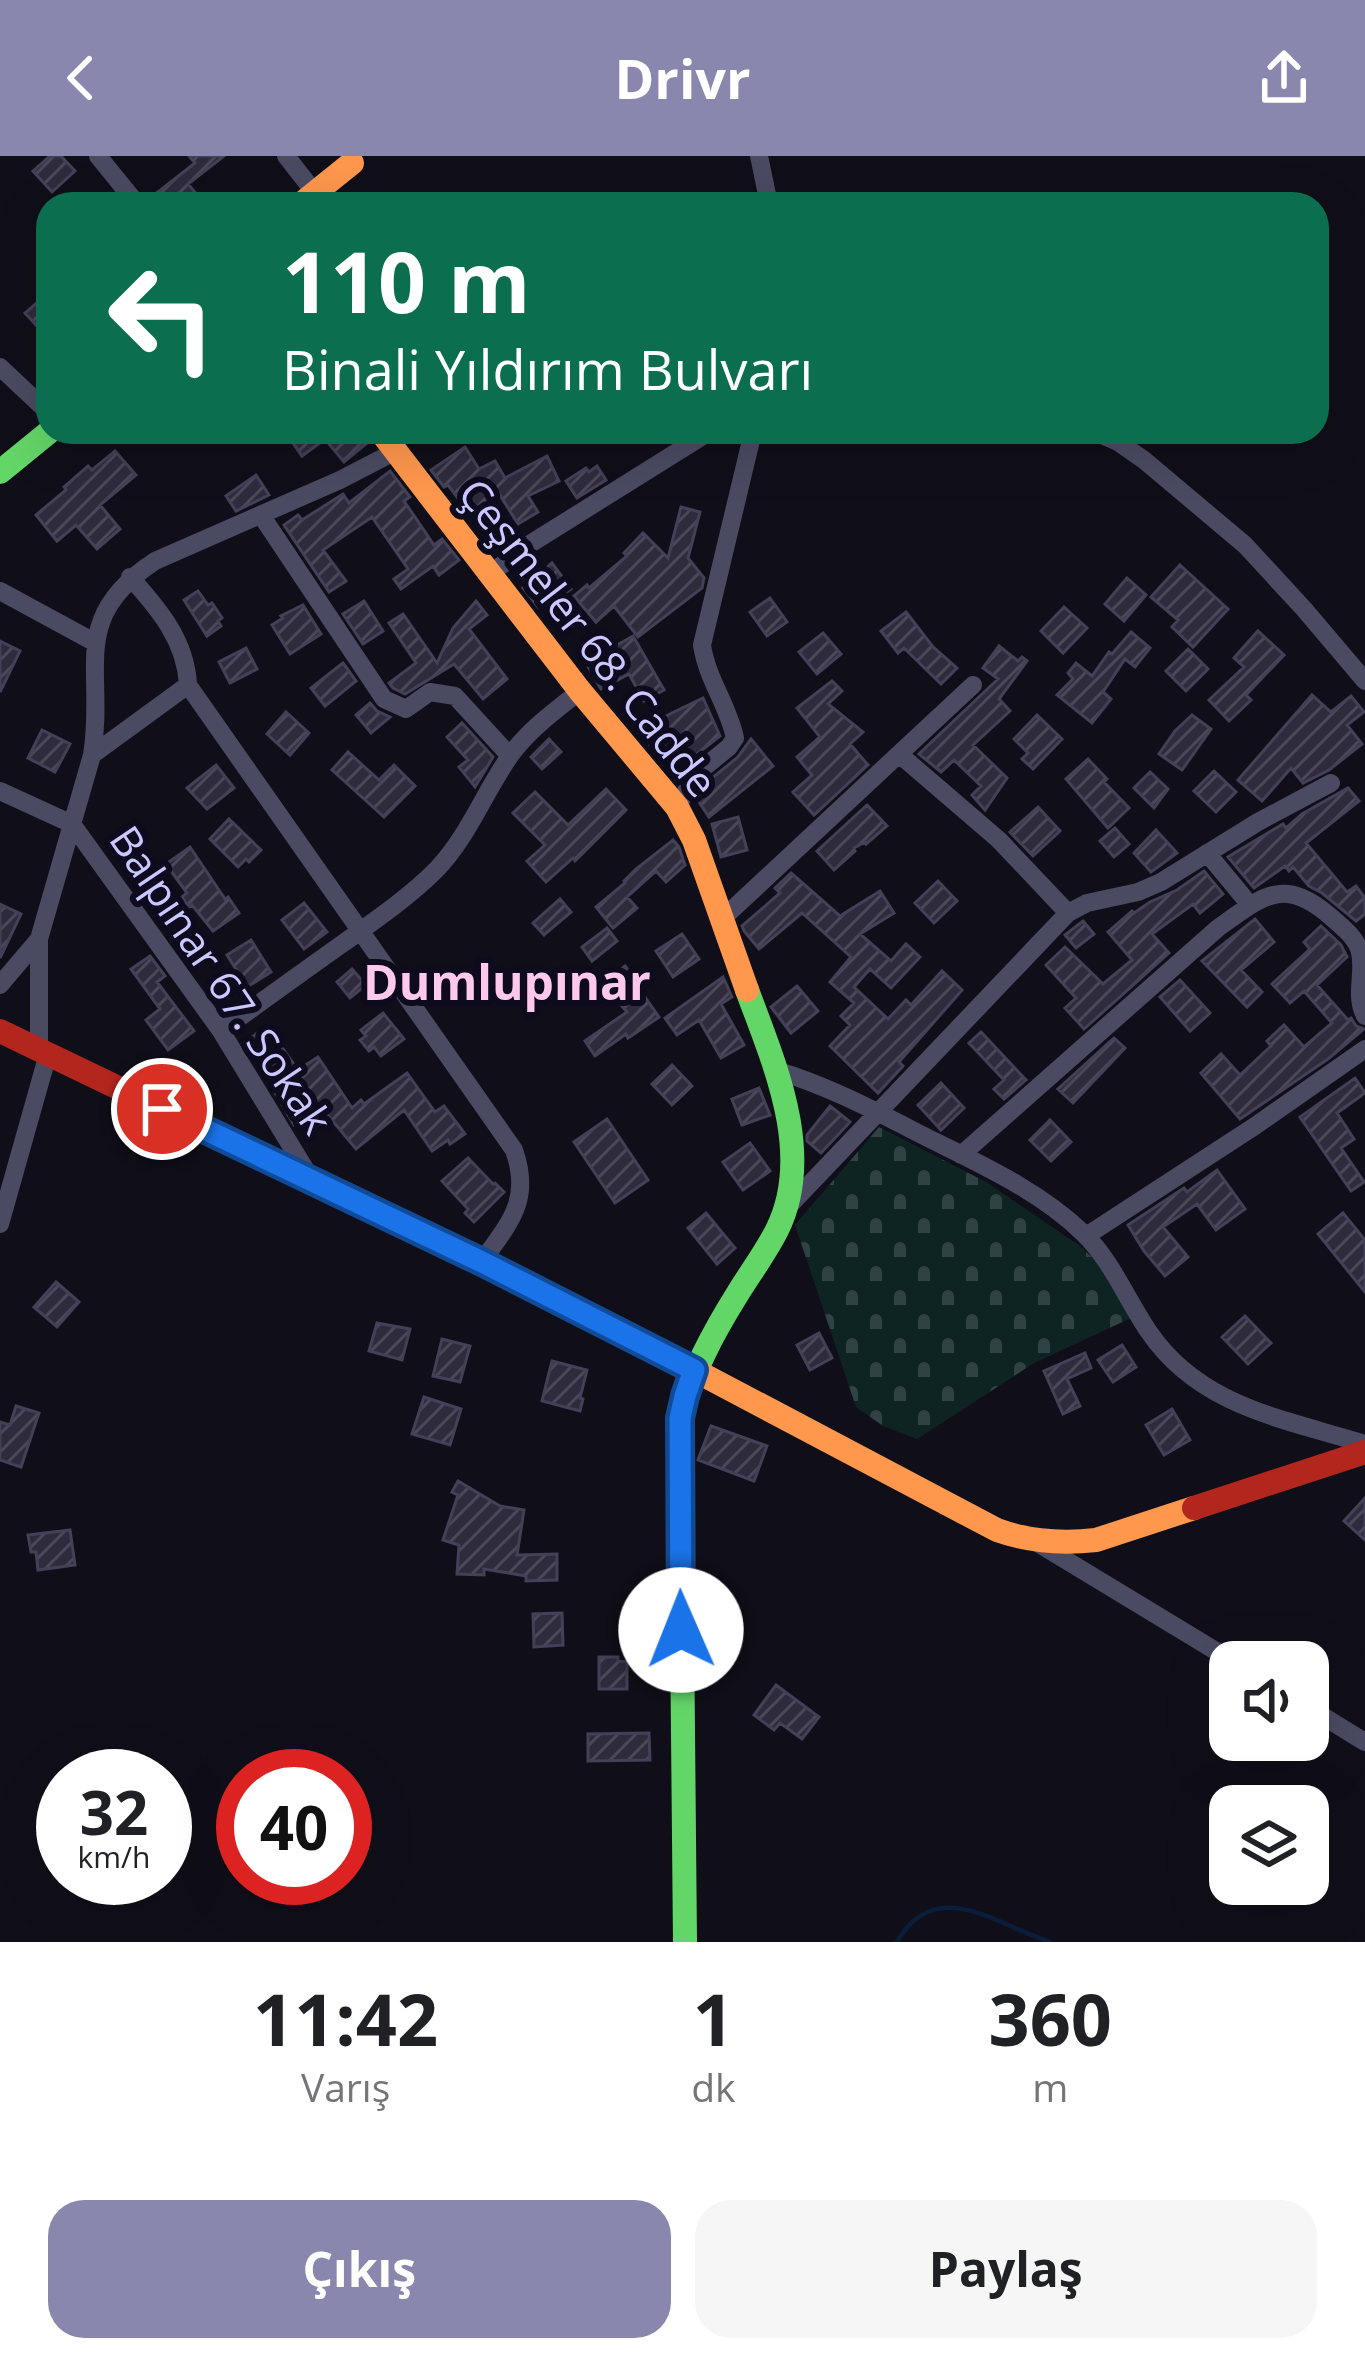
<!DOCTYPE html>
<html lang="tr">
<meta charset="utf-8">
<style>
:root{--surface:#fff;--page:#f6f6f6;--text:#202124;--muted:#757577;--accent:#8a87ae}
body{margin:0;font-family:"Open Sans",sans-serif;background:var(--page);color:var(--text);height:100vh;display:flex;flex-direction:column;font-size:45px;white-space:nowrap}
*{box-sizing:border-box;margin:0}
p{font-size:39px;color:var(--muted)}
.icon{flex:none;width:66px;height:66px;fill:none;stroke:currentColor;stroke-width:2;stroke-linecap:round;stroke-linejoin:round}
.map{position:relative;height:1786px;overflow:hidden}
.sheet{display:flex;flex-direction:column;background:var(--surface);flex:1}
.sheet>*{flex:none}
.banner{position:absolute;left:36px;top:36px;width:1293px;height:252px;border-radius:36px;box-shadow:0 12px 48px #0002;background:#0b6e4f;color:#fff;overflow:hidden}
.tools{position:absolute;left:1209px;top:1485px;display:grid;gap:24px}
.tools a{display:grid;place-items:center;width:120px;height:120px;border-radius:24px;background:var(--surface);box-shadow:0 12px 48px #0002;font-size:60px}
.speed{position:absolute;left:36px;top:1593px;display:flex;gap:24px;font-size:60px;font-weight:700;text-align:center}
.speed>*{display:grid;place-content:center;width:156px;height:156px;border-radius:50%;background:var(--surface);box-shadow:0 12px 48px #0002;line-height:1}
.speed small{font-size:30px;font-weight:400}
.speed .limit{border:18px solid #d22;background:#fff;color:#111}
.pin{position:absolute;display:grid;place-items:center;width:102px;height:102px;color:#fff;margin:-51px;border:6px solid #fff;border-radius:50%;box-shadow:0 3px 12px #0007}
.me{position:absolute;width:132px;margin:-66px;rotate:359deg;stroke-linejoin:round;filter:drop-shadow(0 0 9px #0008)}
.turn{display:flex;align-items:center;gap:42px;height:252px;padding:0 48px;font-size:54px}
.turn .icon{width:156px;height:156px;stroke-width:2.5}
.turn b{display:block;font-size:84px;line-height:102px}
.eta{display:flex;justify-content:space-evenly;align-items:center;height:204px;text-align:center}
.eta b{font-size:72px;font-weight:700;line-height:84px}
.primary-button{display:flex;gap:24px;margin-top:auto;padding:24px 48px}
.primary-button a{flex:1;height:138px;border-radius:36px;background:var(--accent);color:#fff;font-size:48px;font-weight:700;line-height:138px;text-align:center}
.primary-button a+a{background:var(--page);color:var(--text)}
header{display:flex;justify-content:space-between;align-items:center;height:156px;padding:0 48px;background:var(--accent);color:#fff;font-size:54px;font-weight:700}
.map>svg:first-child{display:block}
</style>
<header><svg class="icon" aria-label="back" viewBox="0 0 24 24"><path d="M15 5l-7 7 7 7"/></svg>Drivr<svg class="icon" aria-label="share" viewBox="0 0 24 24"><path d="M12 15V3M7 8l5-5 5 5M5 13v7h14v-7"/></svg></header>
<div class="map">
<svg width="1365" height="1786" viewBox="0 0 1365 1786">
<defs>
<pattern id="cemetery-stones" width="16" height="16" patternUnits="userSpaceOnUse" patternTransform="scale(3)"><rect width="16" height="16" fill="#0e2423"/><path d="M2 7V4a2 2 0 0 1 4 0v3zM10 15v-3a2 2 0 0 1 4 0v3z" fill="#304244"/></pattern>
<pattern id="building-hatch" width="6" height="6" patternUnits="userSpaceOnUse" patternTransform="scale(3)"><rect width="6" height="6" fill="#2e2b3d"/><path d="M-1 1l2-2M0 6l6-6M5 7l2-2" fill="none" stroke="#4b485a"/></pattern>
</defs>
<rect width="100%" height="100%" fill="#100f19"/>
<path fill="url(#cemetery-stones)" d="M 879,971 L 986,1026 L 1080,1090 L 1096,1105 L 1131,1162 L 1034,1207 L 917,1283 L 883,1270 L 856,1251 L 795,1069 Z"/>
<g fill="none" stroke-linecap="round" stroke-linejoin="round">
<path stroke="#0a1e3b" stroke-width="4.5" d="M 897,1786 C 935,1718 997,1769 1050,1786"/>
</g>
<path fill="url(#building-hatch)" stroke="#434058" stroke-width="3" d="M 50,0 L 61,0 L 75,15 L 52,36 L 33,15 Z
M 189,0 L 224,0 L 188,28 L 199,41 L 190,48 L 161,48 L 154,39 L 195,7 Z
M 48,137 L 48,182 L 25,157 Z
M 301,276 L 358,276 L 367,287 L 344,306 L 325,283 L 302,300 L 291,284 Z
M 465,291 L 479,313 L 495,305 L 505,322 L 547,300 L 559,325 L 528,340 L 538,356 L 518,368 L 498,336 L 469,357 L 448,329 L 444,331 L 431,314 Z
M 115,295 L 136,319 L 100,349 L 120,373 L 97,393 L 76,369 L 57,385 L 36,359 L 66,334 L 64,331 L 88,310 L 92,314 Z
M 597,310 L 606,324 L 577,342 L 566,325 L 586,312 L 589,316 Z
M 390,315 L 410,341 L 404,345 L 434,389 L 442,383 L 459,404 L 439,419 L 433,410 L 401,433 L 394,423 L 408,413 L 372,361 L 323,394 L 346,425 L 329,436 L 284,369 L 298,359 L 302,364 L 343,338 L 349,347 Z
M 256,319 L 269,339 L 236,355 L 226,340 Z
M 681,351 L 700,356 L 688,402 L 704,422 L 702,432 L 638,481 L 614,450 L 596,466 L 574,440 L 587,429 L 589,432 L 627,400 L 624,397 L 643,377 L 668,402 Z
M 552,407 L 571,433 L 553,446 L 550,442 L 538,451 L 523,432 Z
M 1180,409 L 1228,453 L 1193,491 L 1172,471 L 1178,464 L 1151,441 Z
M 1127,422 L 1146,439 L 1124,465 L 1105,448 Z
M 198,435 L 208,449 L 212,447 L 222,462 L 218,465 L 221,470 L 207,480 L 184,444 Z
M 770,442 L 787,466 L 767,480 L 750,456 Z
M 364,445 L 383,475 L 363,488 L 343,458 Z
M 476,445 L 487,459 L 469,473 L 507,523 L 483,543 L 454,508 L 405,538 L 393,532 L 389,527 L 416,507 L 389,467 L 403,458 L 437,507 L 453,472 Z
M 303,449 L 321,478 L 290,498 L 272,469 L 283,462 L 281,460 Z
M 1064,451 L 1087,472 L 1063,497 L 1041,475 Z
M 906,456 L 933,491 L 957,512 L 941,528 L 904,492 L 898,497 L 881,475 Z
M 1258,475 L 1284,499 L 1246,539 L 1251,544 L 1229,565 L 1209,544 L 1244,511 L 1234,502 Z
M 1131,476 L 1150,492 L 1135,511 L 1125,503 L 1103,536 L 1111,543 L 1092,567 L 1057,539 L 1073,523 L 1068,517 L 1076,507 L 1092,520 L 1109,496 L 1112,498 Z
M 823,477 L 841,498 L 817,518 L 799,496 Z
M 633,480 L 664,534 L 644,545 L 629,518 L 601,533 L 586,507 Z
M 0,485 L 20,495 L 0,536 Z
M 999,490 L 1018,505 L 1022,501 L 1027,505 L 999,543 L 1010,555 L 973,589 L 1007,622 L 985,654 L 972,639 L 981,630 L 954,604 L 941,616 L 919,598 L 998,523 L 983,512 Z
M 246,492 L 257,513 L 230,527 L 219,506 Z
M 1188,493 L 1208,513 L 1186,535 L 1166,515 Z
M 343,507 L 356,525 L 325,550 L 311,532 Z
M 832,525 L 842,535 L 828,548 L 863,576 L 850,588 L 868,609 L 814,659 L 793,636 L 812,619 L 797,601 L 820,581 L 797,552 Z
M 1312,539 L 1331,556 L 1351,540 L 1364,556 L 1347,569 L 1362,588 L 1329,614 L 1303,627 L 1291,612 L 1262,645 L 1238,624 Z
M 703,542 L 720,580 L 688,605 L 682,594 L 661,606 L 639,573 Z
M 370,547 L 377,555 L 390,561 L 371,577 L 356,559 Z
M 286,556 L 309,577 L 290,599 L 267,578 Z
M 1037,559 L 1062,583 L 1033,613 L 1022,603 L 1028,597 L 1014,583 Z
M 1192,559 L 1211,573 L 1182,614 L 1159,598 L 1175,575 Z
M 462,567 L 493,601 L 475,631 L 459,611 L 468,604 L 447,581 Z
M 42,574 L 70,588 L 55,616 L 28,602 Z
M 549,583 L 561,596 L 542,613 L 531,601 Z
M 751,583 L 773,610 L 709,661 L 697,643 L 706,627 L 738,601 Z
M 348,596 L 379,624 L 394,609 L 415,630 L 384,661 L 332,614 Z
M 1088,603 L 1107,623 L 1104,626 L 1129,652 L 1108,672 L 1066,623 Z
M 216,609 L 234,632 L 207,653 L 187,632 Z
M 1214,615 L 1236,636 L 1216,656 L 1194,635 Z
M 1150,616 L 1168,633 L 1154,652 L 1134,632 Z
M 1348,632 L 1359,645 L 1306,687 L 1347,736 L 1356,730 L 1365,742 L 1365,758 L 1356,765 L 1322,737 L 1309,730 L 1293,711 L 1289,715 L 1285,710 L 1254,732 L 1228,701 L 1283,668 L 1286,672 L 1302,658 Z
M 606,633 L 626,654 L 575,705 L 573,702 L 546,726 L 527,705 L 545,689 L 513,657 L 535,636 L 568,669 Z
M 867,649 L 887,670 L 866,688 L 865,686 L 854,692 L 855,695 L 834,714 L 817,695 Z
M 1038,651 L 1060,675 L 1033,700 L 1010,676 Z
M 738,661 L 747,694 L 721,701 L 712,668 Z
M 229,663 L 261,694 L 249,706 L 246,703 L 238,711 L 210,683 Z
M 1115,672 L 1129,688 L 1114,701 L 1100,685 Z
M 1156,674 L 1177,697 L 1151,716 L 1134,697 Z
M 673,684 L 679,691 L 685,709 L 666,726 L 656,715 L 627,741 L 637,752 L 613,772 L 596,751 L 625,727 L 624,725 L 636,713 Z
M 190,691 L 225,743 L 228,741 L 239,757 L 213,775 L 192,749 L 189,751 L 182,741 L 187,737 L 166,708 Z
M 1204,715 L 1223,738 L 1200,757 L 1193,748 L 1152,778 L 1169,797 L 1084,873 L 1065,852 L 1076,842 L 1046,809 L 1065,791 L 1103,828 L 1132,804 L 1108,776 L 1132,755 L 1134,757 L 1150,746 L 1177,734 Z
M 791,717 L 840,760 L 880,735 L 894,757 L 860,778 L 891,805 L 906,788 L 920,801 L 891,832 L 870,813 L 854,831 L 888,863 L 906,844 L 911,849 L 942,815 L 962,834 L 899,906 L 903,910 L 878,937 L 830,890 L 850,869 L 841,860 L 854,847 L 830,826 L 851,801 L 802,757 L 759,793 L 744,775 L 742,770 L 780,737 L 775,732 Z
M 938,725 L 957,745 L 934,767 L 915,747 Z
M 560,743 L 571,756 L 544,779 L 533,767 Z
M 304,747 L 327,776 L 304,793 L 282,764 Z
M 0,748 L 21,758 L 0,802 Z
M 1255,763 L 1274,786 L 1241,814 L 1262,836 L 1247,851 L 1202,805 Z
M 1083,765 L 1094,778 L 1076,792 L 1065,779 Z
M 1321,770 L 1341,789 L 1347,801 L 1317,829 L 1348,864 L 1351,862 L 1356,870 L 1364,873 L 1328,903 L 1240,963 L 1201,917 L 1221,898 L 1240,919 L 1271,890 L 1267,885 L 1284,869 L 1304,891 L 1332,867 L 1304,835 L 1290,847 L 1272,828 L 1310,793 L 1304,786 Z
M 607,772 L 617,785 L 592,805 L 582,791 Z
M 682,778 L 699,803 L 673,821 L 656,795 Z
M 251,784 L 271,816 L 247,831 L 227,799 Z
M 150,800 L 165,820 L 157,826 L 194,875 L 168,894 L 146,864 L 160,853 L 131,813 Z
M 625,810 L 643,831 L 640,834 L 659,861 L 628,882 L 626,878 L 595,900 L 585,885 L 627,856 L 603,828 Z
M 352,813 L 366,829 L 350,842 L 337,826 Z
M 723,821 L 732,841 L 721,848 L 744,889 L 721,902 L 699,864 L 677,879 L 665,862 Z
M 1180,824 L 1210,857 L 1190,875 L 1160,841 Z
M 797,830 L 818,855 L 791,877 L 771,851 Z
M 383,857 L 404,883 L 381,900 L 374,891 L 369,895 L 360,884 L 366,880 L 361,874 Z
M 267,870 L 298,914 L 318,901 L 352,952 L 361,944 L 364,948 L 407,917 L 435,956 L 444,950 L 465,978 L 450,988 L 448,984 L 432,995 L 404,954 L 356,993 L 321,951 L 294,969 L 272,932 L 276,929 L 245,886 Z
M 981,876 L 1026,924 L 1004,943 L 994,933 L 1004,924 L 969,887 Z
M 1114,882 L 1125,892 L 1073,947 L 1058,933 Z
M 672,909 L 692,930 L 672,949 L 652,928 Z
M 1355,922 L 1365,937 L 1337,957 L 1354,983 L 1341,992 L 1364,1026 L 1351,1035 L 1300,961 Z
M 941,927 L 964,952 L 941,974 L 918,949 Z
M 759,932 L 770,959 L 742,969 L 732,943 Z
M 830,950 L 850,966 L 821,997 L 807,985 L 807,979 Z
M 607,963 L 648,1024 L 615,1047 L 574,986 Z
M 1050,964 L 1071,986 L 1051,1005 L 1030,984 Z
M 750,987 L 770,1015 L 743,1034 L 723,1006 Z
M 468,1002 L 493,1028 L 495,1027 L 504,1036 L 474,1066 L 465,1057 L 468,1053 L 442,1025 Z
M 1217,1014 L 1245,1053 L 1216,1074 L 1197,1048 L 1163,1071 L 1188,1101 L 1165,1120 L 1144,1095 L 1128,1069 L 1184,1032 L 1187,1036 Z
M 706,1057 L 735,1092 L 717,1108 L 688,1072 Z
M 1343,1057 L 1365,1084 L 1365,1136 L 1318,1078 Z
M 56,1126 L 79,1146 L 57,1171 L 34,1151 Z
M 1245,1160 L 1271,1187 L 1248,1208 L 1222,1181 Z
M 377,1167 L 410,1173 L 402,1204 L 369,1195 Z
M 819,1177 L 832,1202 L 810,1214 L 797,1189 Z
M 442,1183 L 470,1190 L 460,1226 L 433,1220 Z
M 1122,1189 L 1136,1211 L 1113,1226 L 1098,1204 Z
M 1085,1197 L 1091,1212 L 1067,1223 L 1080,1250 L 1063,1258 L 1044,1215 Z
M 552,1205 L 587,1214 L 580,1242 L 583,1243 L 580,1255 L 542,1245 Z
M 424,1241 L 461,1253 L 450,1289 L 412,1278 Z
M 16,1250 L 39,1257 L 21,1311 L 0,1304 L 0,1266 L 10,1269 Z
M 1172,1253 L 1190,1284 L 1164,1299 L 1146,1269 Z
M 711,1270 L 767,1290 L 754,1325 L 698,1304 Z
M 458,1325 L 500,1350 L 524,1354 L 517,1399 L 557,1398 L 557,1424 L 526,1425 L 526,1420 L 484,1413 L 484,1419 L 457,1418 L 459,1389 L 443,1384 L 458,1339 L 452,1336 Z
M 1365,1342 L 1365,1384 L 1344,1365 Z
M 70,1374 L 75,1409 L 38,1414 L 36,1396 L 31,1396 L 28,1379 Z
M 562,1457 L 563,1489 L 534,1491 L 533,1458 Z
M 599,1501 L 618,1501 L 618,1505 L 627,1506 L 627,1533 L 599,1533 Z
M 776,1529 L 819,1561 L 802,1583 L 780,1567 L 774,1574 L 754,1559 Z
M 649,1577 L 650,1604 L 588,1605 L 588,1578 Z"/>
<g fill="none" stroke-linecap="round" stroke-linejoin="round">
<path stroke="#4a4a62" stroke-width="18" d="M 98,0 L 137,48
M 286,0 L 315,37
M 759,0 L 769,48
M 0,211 L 48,256
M 1095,276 L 1118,286 L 1144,304 L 1245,389 L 1304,453 L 1365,525
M 261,359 L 384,543 L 406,553 L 430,536 L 455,540 L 510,600
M 489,419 L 522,393 L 709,276
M 0,435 L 94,486
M 188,529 L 514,994 C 532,1045 509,1067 481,1107
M 899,598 L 999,684 L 1068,757
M 92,599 L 188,529 C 186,485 159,453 130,421
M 0,635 L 72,668 L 221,875 L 313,1026
M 677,651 L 696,618 L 729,591 L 735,582 C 728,549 707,523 702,489 L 753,276
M 1207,697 L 1250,749
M 722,763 L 973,529
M 0,829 L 39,783
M 221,875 C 261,846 301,817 342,788 C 374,765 408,742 436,714 C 469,680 485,634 512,597 C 531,572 556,554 580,535
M 39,893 L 39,783 L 92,599 C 106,513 67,463 155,405 L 340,324 L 394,296
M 775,914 C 829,930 877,956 926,981 C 980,1008 1040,1035 1083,1077 C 1112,1105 1127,1144 1149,1176 C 1200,1251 1285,1263 1365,1288
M 961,999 L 1218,772 C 1262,741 1283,719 1331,761 C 1342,771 1356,781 1360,796 C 1365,819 1354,838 1365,860
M 786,1053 L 1068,757 L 1087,747 L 1138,736 L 1161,726 L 1258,666 L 1331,627
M 0,1068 L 48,898
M 1086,1080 L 1255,970 L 1365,893
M 1036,1386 L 1234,1506
M 1308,1551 L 1365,1586"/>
<path stroke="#63d668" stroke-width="24" d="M 0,316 L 49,276
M 685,1786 L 680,1262 C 692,1216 713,1177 738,1137 C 751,1116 766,1096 777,1074 C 815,998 774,907 747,834"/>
<path stroke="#ff974d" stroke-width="24" d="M 301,48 L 352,7
M 381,276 L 580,535 L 677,651 L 694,684 L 747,834
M 364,1050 L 694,1214 L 997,1374 C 1030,1386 1061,1388 1096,1384 L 1194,1352"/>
<path stroke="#b3261e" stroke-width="24" d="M 0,875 L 364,1050
M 1194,1352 L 1365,1296"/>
</g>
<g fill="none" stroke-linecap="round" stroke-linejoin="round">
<g stroke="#114b97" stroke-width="30">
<path id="route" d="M 162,953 L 482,1106 L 694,1214 L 685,1240 L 680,1262 L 681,1474"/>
</g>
<use href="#route" stroke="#1a73e8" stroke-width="21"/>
</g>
<g text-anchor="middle" stroke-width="12" stroke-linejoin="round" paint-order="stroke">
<g font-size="42" fill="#cbc7ff" stroke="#0d0b1d">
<text transform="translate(588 482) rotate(52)" y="15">Çeşmeler 68. Cadde</text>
<text transform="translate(221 824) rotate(56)" y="15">Balpınar 67. Sokak</text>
</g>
<g font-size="48" font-weight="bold" fill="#ffc9ee" stroke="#0d0b1d">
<text x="507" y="844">Dumlupınar</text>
</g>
</g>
</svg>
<div class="tools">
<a><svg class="icon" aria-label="sound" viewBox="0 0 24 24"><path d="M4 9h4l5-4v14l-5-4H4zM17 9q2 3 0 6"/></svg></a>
<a><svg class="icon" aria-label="layers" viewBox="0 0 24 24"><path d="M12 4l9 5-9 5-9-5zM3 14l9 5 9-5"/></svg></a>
</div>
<div class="speed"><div>32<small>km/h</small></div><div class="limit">40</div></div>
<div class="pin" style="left:162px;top:953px;background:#d93025"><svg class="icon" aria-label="arrive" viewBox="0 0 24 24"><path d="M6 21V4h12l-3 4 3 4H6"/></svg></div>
<svg class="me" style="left:681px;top:1474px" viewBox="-20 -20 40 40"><circle r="19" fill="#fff"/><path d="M0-13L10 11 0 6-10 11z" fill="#1a73e8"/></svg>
<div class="banner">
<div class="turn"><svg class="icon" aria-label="left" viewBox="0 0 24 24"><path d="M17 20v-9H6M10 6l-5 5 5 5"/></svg><div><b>110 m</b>Binali Yıldırım Bulvarı</div></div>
</div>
</div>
<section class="sheet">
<div class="eta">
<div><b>11:42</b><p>Varış</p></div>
<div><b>1</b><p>dk</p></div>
<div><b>360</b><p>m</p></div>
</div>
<div class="primary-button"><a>Çıkış</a><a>Paylaş</a></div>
</section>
